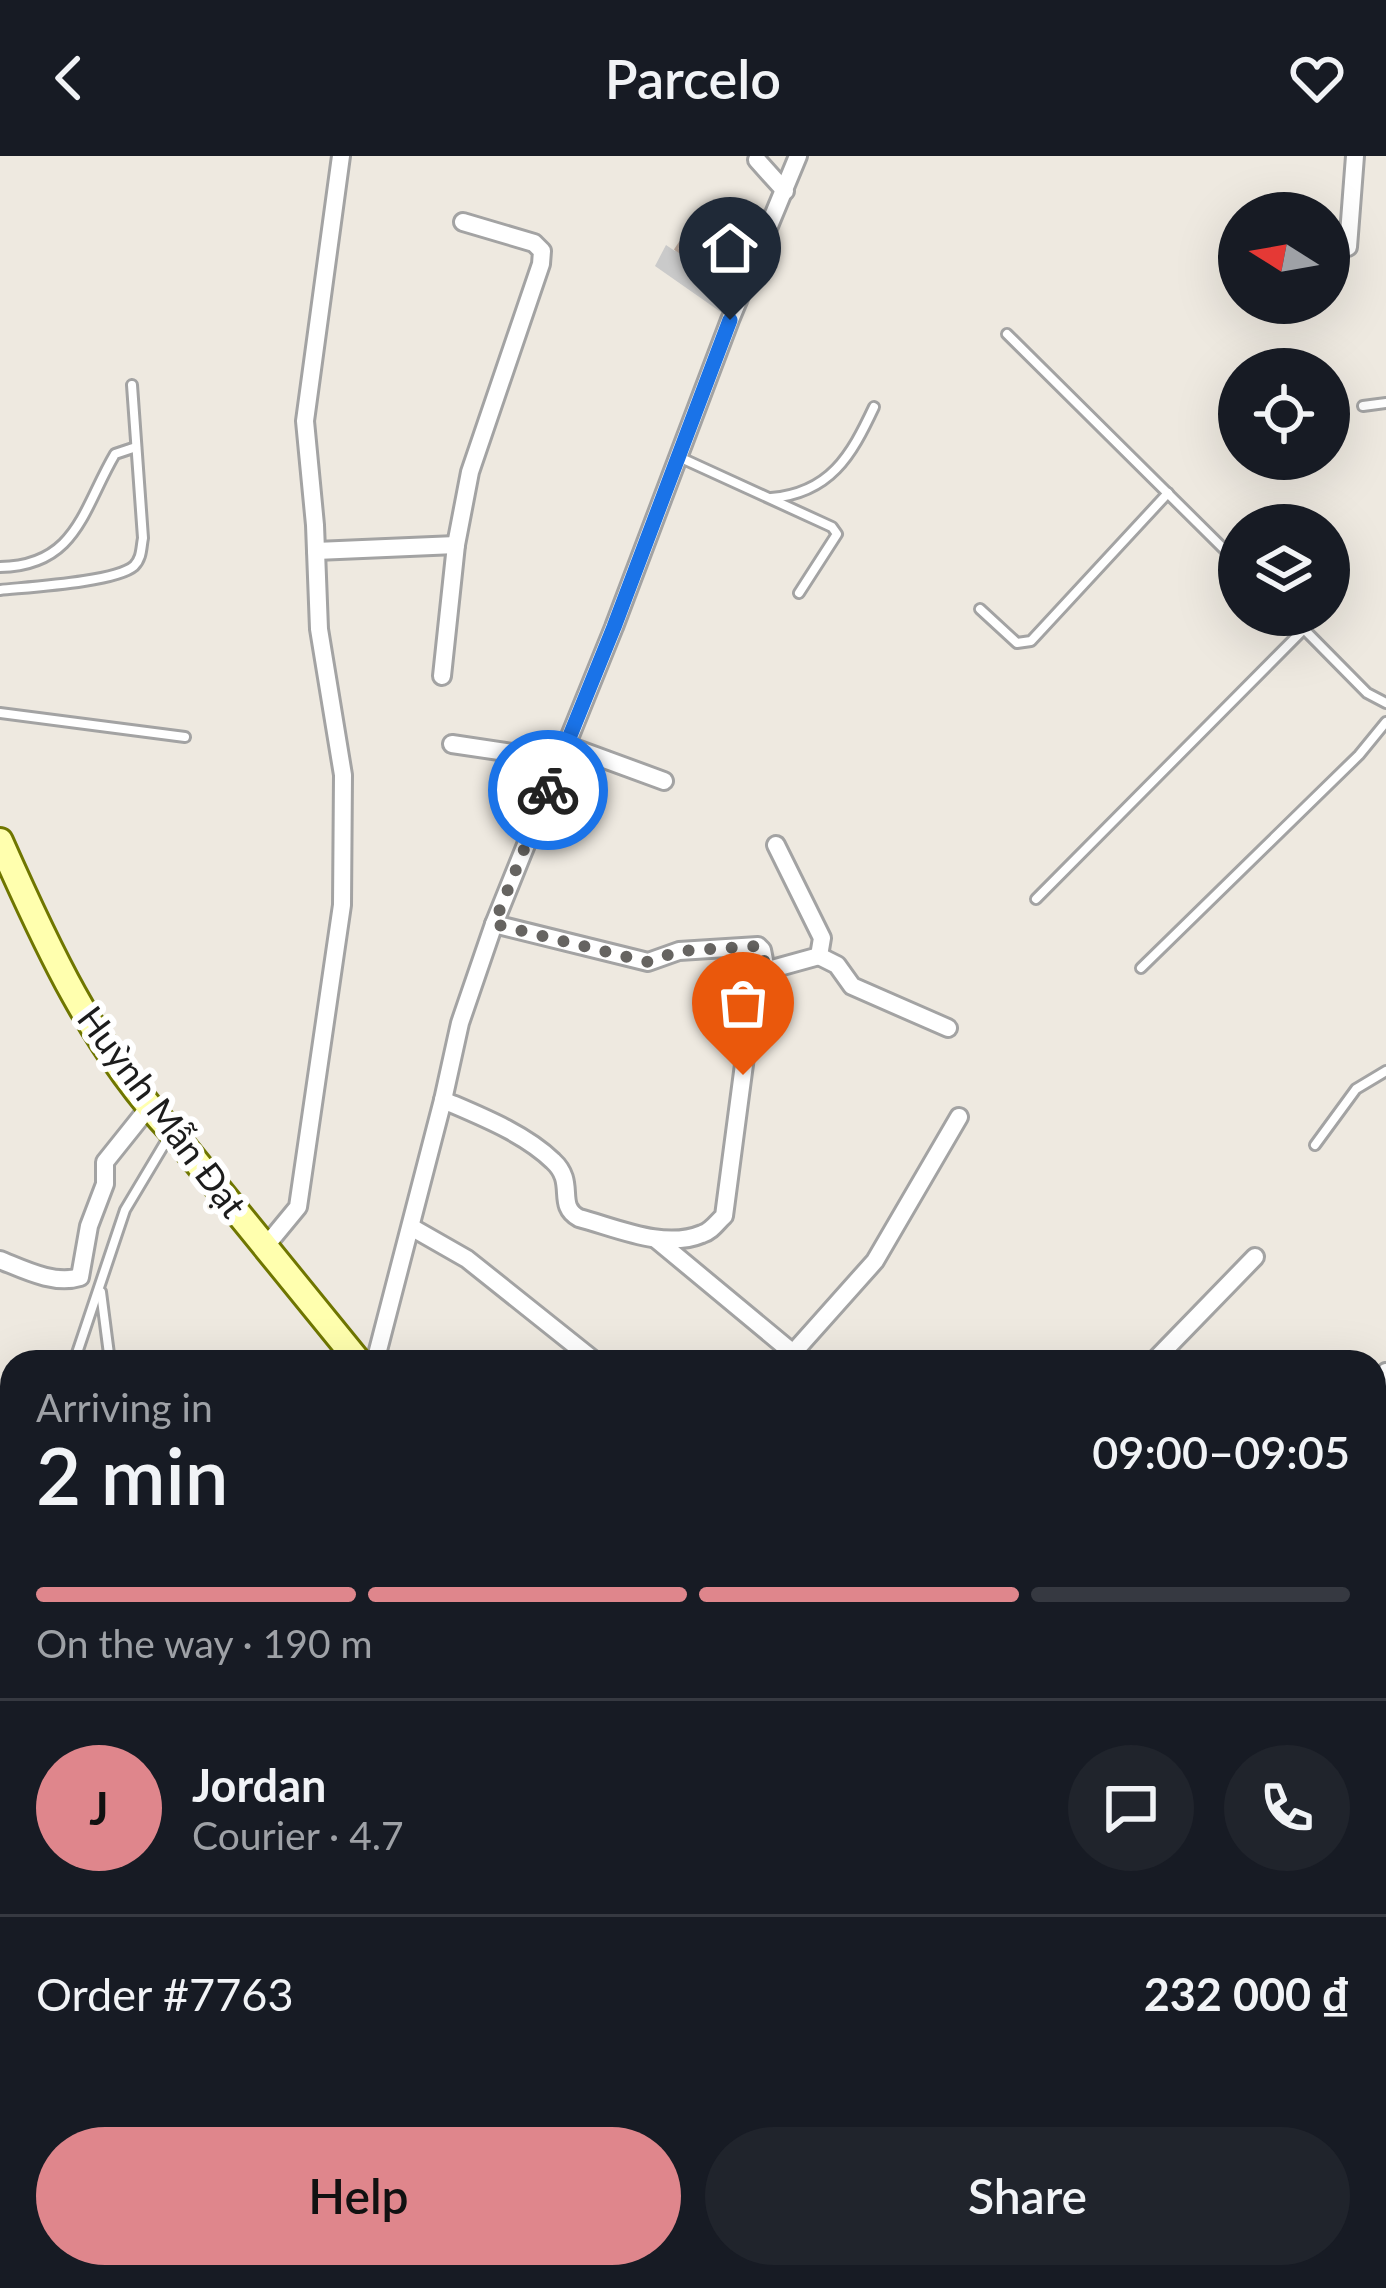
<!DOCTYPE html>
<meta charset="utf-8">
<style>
:root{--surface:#171b24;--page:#20242c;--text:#f1f3f6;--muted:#9ea1a6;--line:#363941;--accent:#df868c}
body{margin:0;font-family:Lato,sans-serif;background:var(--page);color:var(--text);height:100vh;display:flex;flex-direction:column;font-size:45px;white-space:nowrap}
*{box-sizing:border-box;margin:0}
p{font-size:39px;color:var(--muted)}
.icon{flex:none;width:66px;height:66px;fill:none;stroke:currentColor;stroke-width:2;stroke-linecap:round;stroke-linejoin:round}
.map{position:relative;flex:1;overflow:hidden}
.sheet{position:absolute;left:0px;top:1194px;width:1386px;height:939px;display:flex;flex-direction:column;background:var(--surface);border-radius:36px 36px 0 0;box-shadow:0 12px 48px #0002}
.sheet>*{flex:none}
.needle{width:78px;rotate:281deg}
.fabs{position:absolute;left:1218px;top:36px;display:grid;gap:24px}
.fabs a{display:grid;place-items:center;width:132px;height:132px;border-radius:50%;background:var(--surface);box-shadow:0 12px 48px #0002;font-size:60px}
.pin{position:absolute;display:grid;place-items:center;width:102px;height:102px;color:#fff;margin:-123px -51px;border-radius:50% 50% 50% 0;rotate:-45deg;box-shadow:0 0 12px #0007}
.pin .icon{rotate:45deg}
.courier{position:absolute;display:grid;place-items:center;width:120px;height:120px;margin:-60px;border:9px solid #1a73e8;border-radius:50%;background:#fff;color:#222;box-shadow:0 3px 15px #0007}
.overview em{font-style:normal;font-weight:600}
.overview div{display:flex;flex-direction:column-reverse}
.overview{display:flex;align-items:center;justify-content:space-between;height:204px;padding:0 36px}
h1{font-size:78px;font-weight:600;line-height:90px}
.bar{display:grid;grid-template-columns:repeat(4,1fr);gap:18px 12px;align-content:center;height:144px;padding:0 36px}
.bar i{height:15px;border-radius:9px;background:var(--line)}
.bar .current{background:var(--accent)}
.bar p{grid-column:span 4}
.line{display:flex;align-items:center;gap:30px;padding:0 36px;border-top:3px solid var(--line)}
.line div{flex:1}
.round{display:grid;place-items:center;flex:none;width:126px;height:126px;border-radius:63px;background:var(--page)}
.primary-button{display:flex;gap:24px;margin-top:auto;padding:24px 36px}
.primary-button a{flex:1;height:138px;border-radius:72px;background:var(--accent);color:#111;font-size:48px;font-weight:600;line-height:138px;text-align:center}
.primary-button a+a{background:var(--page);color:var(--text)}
header{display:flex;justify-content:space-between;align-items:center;height:156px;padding:0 36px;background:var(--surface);font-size:54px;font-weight:600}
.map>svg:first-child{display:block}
.religious{fill:#cacaca}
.cemetery{fill:#9fc9a3}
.building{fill:#cabeb6;stroke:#c1aea1;stroke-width:3;filter:url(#shadow)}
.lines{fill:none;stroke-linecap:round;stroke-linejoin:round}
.lane-casing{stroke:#a3a3a3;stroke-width:14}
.street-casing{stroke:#a3a3a3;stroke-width:22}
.secondary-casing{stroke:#6f7600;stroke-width:30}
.lane{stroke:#fff;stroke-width:8}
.street{stroke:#fff;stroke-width:16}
.secondary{stroke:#ffffae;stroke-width:24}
.done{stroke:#666461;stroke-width:12;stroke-dasharray:0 21.6}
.route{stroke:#1a73e8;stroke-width:15}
.labels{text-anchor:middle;stroke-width:12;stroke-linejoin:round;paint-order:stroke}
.street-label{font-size:36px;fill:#1c1c1c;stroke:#fff}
</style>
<header><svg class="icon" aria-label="back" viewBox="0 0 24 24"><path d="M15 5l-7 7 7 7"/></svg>Parcelo<svg class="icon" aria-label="heart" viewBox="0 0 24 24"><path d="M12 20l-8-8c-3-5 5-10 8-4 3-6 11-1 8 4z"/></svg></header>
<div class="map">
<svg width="1386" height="2132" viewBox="0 0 1386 2132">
<defs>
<filter id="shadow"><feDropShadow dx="7" dy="4.5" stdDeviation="0" flood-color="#0004"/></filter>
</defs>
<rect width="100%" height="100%" fill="#eee9e0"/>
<polygon class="religious" points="695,66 744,114 725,159 655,110 666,89 675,95"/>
<polygon class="cemetery" points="1386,1226 1386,2132 860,2132 863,2121 1374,2121 1374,1241"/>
<polygon class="building" points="690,72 704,82 698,90 722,108 726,103 743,117 733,140 712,124 714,120 676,93"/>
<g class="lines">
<g class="lane-casing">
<g id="lane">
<polyline points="1007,178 1239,408"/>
<polyline points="1363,250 1386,247"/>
<polyline points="679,301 832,371 837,378 799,437"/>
<path d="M771,342C830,337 851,300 874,251"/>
<path d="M0,411C77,410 83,352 115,298L136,291"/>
<path d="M0,434C28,431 116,426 134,410C142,402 141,392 143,382L132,229"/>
<polyline points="980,453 1017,487 1031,485 1168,337"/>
<polyline points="1290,459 1367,537 1386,547"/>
<polyline points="0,557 185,581"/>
<polyline points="1036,743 1304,473"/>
<polyline points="1141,812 1359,599 1386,566"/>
<polyline points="1315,989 1356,933 1386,915"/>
<polyline points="101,1136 110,1206"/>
<polyline points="74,1206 125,1054 168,982"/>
<polyline points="0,1255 12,1254"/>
<polyline points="0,1274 12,1262"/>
<polyline points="0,1351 12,1366"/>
<polyline points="1374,1929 1386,1935"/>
<polyline points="857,2132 859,2121"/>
</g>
</g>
<g class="street-casing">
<g id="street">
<polyline points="757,4 785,35"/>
<polyline points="1348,91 1355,0"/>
<polyline points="316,395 456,389"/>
<polyline points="442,520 456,389 470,316 541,108 542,95 534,87 463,66"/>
<polyline points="452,588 560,604"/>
<polyline points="566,589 664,625"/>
<polyline points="494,768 648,806 679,795 758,790 762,794 766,814"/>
<polyline points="819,800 837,809 852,830 948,872"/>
<path d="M443,944C480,960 524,977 553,1005C577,1027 555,1049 579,1062C617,1072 664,1094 702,1078C712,1075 717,1066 724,1060L755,825L761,816L819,800L822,782L776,689"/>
<polyline points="411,1071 467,1103 596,1206"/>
<polyline points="657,1084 793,1197"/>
<polyline points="265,1091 298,1051 342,749 343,619 319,473 315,369 305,265 341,0"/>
<path d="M0,1104C25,1114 54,1129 80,1121L89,1070L105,1028V1006L149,951"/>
<polyline points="375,1206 443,944 460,867 494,768 614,471 730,164 798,0"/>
<polyline points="785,1206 875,1105 959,961"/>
<polyline points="1153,1206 1255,1101"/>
<polyline points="1374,1232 1386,1216"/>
</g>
</g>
<g class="secondary-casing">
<g id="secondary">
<path d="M0,685C46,789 93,892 172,976L359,1206"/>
<polyline points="141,2132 144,2121"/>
</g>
</g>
<use href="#lane" class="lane"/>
<use href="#street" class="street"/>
<use href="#secondary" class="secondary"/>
</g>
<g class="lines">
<polyline class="done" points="548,634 494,768 648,806 679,795 758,790 762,794 766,814 761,816 755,825 743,919"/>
<polyline class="route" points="548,634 614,471 730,164"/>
</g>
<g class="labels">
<g class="street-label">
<text transform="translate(162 956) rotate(53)" y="13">Huỳnh Mẫn Đạt</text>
</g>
</g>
</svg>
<div class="fabs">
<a><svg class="needle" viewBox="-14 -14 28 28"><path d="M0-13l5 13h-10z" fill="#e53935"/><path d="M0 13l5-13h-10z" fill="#9ea1a6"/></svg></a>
<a><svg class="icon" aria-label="locate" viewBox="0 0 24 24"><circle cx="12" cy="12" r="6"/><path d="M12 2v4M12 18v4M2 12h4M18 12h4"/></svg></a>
<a><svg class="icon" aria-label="layers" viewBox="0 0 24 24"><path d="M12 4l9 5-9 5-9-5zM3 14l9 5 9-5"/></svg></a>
</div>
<div class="pin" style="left:743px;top:919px;background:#ea580c"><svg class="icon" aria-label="bag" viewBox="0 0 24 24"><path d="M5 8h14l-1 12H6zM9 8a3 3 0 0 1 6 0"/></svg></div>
<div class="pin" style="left:730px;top:164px;background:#1f2937"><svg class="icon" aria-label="home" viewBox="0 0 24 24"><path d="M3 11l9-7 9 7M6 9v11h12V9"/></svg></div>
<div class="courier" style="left:548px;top:634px"><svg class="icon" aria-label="bike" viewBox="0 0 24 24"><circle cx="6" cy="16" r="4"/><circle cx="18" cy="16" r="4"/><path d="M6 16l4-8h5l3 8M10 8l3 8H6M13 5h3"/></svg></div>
<section class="sheet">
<div class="overview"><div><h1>2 min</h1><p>Arriving in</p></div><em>09:00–09:05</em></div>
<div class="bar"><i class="current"></i><i class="current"></i><i class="current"></i><i></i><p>On the way · 190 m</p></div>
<div class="line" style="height:216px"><b class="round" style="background:var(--accent);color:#111">J</b><div><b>Jordan</b><p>Courier · 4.7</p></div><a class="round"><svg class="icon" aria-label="chat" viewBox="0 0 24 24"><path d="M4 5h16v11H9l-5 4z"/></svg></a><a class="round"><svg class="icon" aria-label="phone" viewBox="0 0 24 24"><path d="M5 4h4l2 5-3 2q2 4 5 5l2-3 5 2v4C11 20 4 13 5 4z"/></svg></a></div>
<div class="line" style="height:156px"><div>Order #7763</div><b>232 000 ₫</b></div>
<div class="primary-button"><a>Help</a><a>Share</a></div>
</section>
</div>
